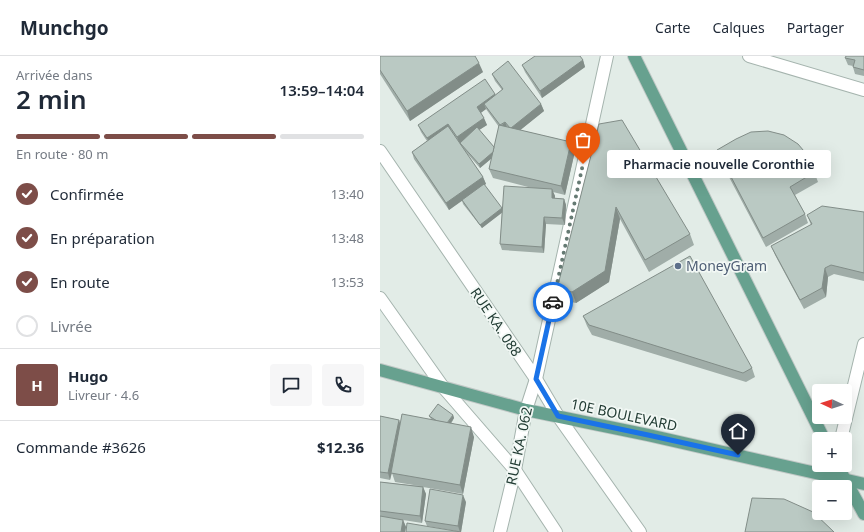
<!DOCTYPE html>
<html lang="fr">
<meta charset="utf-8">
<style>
:root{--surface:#fff;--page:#f6f6f7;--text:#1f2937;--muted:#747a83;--line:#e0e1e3;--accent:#7d4d48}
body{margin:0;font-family:"Noto Sans",sans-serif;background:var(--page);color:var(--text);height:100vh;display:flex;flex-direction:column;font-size:15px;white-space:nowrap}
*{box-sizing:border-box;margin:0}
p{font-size:13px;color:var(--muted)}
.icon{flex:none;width:22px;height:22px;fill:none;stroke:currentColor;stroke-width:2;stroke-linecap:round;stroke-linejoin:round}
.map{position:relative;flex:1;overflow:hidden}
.side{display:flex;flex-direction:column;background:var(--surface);width:380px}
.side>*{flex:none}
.needle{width:26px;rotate:273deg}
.buttons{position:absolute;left:432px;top:328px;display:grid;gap:8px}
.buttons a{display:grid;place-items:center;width:40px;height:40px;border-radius:4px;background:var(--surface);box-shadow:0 4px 16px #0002;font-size:20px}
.pin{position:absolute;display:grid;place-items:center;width:34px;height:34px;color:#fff;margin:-41px -17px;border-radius:50% 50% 50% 0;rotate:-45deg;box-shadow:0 0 4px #0007}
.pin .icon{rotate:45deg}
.courier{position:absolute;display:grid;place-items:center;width:40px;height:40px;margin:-20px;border:3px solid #1a73e8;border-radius:50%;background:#fff;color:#222;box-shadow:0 1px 5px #0007}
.bubble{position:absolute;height:28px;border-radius:4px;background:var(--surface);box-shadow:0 4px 16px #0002;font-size:13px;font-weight:600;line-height:28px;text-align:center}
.head em{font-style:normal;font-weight:600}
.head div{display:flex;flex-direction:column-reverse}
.head{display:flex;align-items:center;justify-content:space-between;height:68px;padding:0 16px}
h1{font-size:26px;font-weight:600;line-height:30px}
.bar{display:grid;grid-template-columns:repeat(4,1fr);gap:6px 4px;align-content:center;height:48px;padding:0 16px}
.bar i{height:5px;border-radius:3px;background:var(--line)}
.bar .current{background:var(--accent)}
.bar p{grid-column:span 4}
.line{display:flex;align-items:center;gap:10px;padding:0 16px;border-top:1px solid var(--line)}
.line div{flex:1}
.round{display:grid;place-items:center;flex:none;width:42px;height:42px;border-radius:4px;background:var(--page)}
ol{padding:0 16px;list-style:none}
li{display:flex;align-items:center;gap:12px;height:44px}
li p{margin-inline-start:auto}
li .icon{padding:4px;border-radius:50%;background:var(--accent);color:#fff;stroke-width:4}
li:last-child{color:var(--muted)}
li i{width:22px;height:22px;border:2px solid var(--line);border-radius:50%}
header{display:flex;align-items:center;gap:24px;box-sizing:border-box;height:56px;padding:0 20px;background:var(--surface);border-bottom:1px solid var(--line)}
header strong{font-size:19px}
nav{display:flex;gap:22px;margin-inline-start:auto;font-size:14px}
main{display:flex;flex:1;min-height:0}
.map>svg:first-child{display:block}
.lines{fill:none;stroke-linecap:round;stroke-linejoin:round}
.minor-casing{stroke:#a5b4ae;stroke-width:14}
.major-casing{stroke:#c1c8c6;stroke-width:14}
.minor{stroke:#fff;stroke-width:12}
.major{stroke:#67a18f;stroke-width:12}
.wall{fill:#a0ada8;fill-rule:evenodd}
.shaded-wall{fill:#828d88}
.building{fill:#bac9c3;stroke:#828d88}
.done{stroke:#657a73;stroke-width:4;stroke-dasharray:0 7.2}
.route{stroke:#1a73e8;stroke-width:5}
.service-dot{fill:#5c6f8a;stroke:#f2f8f5;stroke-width:1.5}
.labels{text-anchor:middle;stroke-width:3.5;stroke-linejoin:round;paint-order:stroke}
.service-label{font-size:14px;fill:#4e5e75;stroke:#f2f8f5;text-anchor:start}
.street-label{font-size:14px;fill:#223c34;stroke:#f2f8f5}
</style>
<header>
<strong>Munchgo</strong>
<nav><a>Carte</a><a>Calques</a><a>Partager</a></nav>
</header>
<main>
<section class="side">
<div class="head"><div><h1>2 min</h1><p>Arrivée dans</p></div><em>13:59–14:04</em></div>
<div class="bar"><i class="current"></i><i class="current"></i><i class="current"></i><i></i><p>En route · 80 m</p></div>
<ol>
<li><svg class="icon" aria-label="check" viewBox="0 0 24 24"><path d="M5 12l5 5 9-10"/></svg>Confirmée<p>13:40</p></li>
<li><svg class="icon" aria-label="check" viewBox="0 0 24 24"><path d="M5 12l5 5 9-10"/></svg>En préparation<p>13:48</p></li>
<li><svg class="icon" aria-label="check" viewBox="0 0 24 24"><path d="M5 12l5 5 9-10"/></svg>En route<p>13:53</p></li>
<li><i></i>Livrée</li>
</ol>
<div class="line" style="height:72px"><b class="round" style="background:var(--accent);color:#fff">H</b><div><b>Hugo</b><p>Livreur · 4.6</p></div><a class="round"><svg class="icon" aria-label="chat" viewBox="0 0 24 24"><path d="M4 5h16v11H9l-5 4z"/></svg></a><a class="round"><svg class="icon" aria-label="phone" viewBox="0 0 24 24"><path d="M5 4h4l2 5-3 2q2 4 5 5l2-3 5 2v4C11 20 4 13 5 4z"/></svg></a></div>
<div class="line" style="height:52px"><div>Commande #3626</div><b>$12.36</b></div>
</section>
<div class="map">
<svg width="484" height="476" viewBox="0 0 484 476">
<rect width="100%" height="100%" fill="#e2ece7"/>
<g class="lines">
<g class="minor-casing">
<g id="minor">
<polyline points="369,0 484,34"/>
<polyline points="0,95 156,323 178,360 260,476"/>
<polyline points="0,242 63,331 135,414 176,476"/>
<polyline points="461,383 484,288"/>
<polyline points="120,476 135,414 146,354 156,323 227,0"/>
</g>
</g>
<g class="major-casing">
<g id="major">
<polyline points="254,0 444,383"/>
<polyline points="0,314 146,354 268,379 484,428"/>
<polyline points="457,409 484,458"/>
</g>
</g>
<use href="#minor" class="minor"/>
<use href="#major" class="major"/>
</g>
<g class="wall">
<polygon points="0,0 103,16 30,65 0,18"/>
<polygon points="484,0 484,20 475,18 473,11 473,10 468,9 465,2"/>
<polygon points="203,4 205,11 162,42 145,16 142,9"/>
<path d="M112,18L161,48L164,55L140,74L191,86L195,95L185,139L173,136L175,140V142L184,143L186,149L185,169L166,168L164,197L122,194L120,188L122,156L102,172L83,148L82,144L69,154L34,103L32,96L47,85L41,76L38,69L115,38V39L122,34L115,25ZM106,53L119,71L114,91L99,74L107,69L101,57ZM85,95L100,112L112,102L109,113L113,122L152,132L122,154L104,129L106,128L103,121Z"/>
<polygon points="219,68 310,178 314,189 269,216 240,163 229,226 196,247 181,244 177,233"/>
<polygon points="337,94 429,101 438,126 415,139 425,158 428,167 386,191 340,104"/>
<polygon points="484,156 484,225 454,218 448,221 446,241 424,253 395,199 391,190 431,169 427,159"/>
<polygon points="203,260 372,312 375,321 366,326 212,279 207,270"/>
<polygon points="73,359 74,362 71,368 94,381 83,438 43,431 46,438 42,467 23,464 26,471 25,476 0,476 0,426 40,430 15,426 12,417 10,424 0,422 0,360 19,364 20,368 52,364 51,363 49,360"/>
<polygon points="86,446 81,476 47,470 45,465"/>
</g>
<g class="shaded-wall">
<polygon points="203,4 205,11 162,42 160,35"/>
<polygon points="99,7 103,16 30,65 27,55"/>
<polygon points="115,38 118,45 104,48 106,53 99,58 97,51"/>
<polygon points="161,48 164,55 133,80 130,73"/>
<polygon points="104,62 107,69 79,87 77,81"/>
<polygon points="125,66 128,73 121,70"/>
<polygon points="68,68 71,74 50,89 47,82"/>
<polygon points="191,86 195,95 185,139 181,130"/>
<polygon points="116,93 118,97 100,112 99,108"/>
<polygon points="103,121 106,128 69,154 66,147"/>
<polygon points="172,133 175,140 174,149 172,142"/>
<polygon points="184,143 186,149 185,169 182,162"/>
<polygon points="236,151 240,163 229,226 196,247 192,236"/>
<polygon points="122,152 123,156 102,172 100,169"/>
<polygon points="164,161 166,168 164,197 162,191"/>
<polygon points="445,212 448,221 446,241 442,232"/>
<polygon points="73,359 74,362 66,374 65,371"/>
<polygon points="19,364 21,371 10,424 8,417"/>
<polygon points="91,371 94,381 83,438 80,429"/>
<polygon points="43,431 46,438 42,467 40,460"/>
<polygon points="83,439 86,446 81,476 80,476 78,470"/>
<polygon points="23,464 26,471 25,476 21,476"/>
</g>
<g class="building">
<polygon points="0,0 95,0 99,7 27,55 0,14"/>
<polygon points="155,0 200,0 203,4 160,35 142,9"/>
<polygon points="466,0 484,0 484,14 473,11 475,4 465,2"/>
<polygon points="128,5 161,48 131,72 130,72 125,66 120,69 104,48 123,33 112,18"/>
<polygon points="105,23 115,38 97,51 104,62 77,81 68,68 47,82 38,69"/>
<polygon points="242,64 310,178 265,204 236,151 225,215 192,236 177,233 219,68"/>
<polygon points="119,69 191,86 181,130 109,113"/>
<polygon points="68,70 103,121 66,147 32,96"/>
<polygon points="97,71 114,91 113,96 99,108 80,87"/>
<polygon points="388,75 404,79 418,88 429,101 435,116 410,131 425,158 383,182 337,94 356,83 371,76"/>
<polygon points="104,128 122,152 100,169 82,144"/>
<polygon points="124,130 172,133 172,142 184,143 182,162 164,161 162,191 120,188"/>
<polygon points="442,150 484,156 484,217 451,209 445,212 442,232 420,244 391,190 432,168 427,159"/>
<polygon points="310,200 372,312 363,317 209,269 203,260"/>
<polygon points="58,348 73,359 67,367 57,365 49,360"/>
<polygon points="22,358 91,371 80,429 11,417"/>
<polygon points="0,360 19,364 8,417 0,416"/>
<polygon points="0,426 43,431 40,460 0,455"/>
<polygon points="50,433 83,439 78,470 45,465"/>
<polygon points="372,442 404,443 433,456 454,476 365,476"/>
<polygon points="0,460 23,464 21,476 0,476"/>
<polygon points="27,467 81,476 26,476"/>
</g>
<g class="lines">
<polyline class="done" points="173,246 203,108"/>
<polyline class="route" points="173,246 156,323 178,360 268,379 358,399"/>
</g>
<circle class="service-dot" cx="298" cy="210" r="4"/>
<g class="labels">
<g class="service-label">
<text x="306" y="215">MoneyGram</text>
</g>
<g class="street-label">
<text transform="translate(116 266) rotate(56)" y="5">RUE KA. 088</text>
<text transform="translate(244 359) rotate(12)" y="5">10E BOULEVARD</text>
<text transform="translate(139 390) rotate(-78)" y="5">RUE KA. 062</text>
</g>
</g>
</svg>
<div class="buttons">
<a><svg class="needle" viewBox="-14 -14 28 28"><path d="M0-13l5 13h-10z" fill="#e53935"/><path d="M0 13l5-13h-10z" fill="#747a83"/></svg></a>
<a>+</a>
<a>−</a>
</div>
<div class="pin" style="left:203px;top:108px;background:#ea580c"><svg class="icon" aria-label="bag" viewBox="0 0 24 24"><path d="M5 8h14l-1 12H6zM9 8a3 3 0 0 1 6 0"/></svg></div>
<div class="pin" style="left:358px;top:399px;background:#1f2937"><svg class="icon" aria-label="home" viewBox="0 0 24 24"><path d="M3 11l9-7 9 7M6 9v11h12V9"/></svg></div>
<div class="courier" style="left:173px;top:246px"><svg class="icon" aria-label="car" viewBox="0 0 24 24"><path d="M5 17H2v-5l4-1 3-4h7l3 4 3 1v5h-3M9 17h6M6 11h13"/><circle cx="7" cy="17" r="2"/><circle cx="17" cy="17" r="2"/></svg></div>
<div class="bubble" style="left:227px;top:94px;width:224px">Pharmacie nouvelle Coronthie</div>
</div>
</main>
